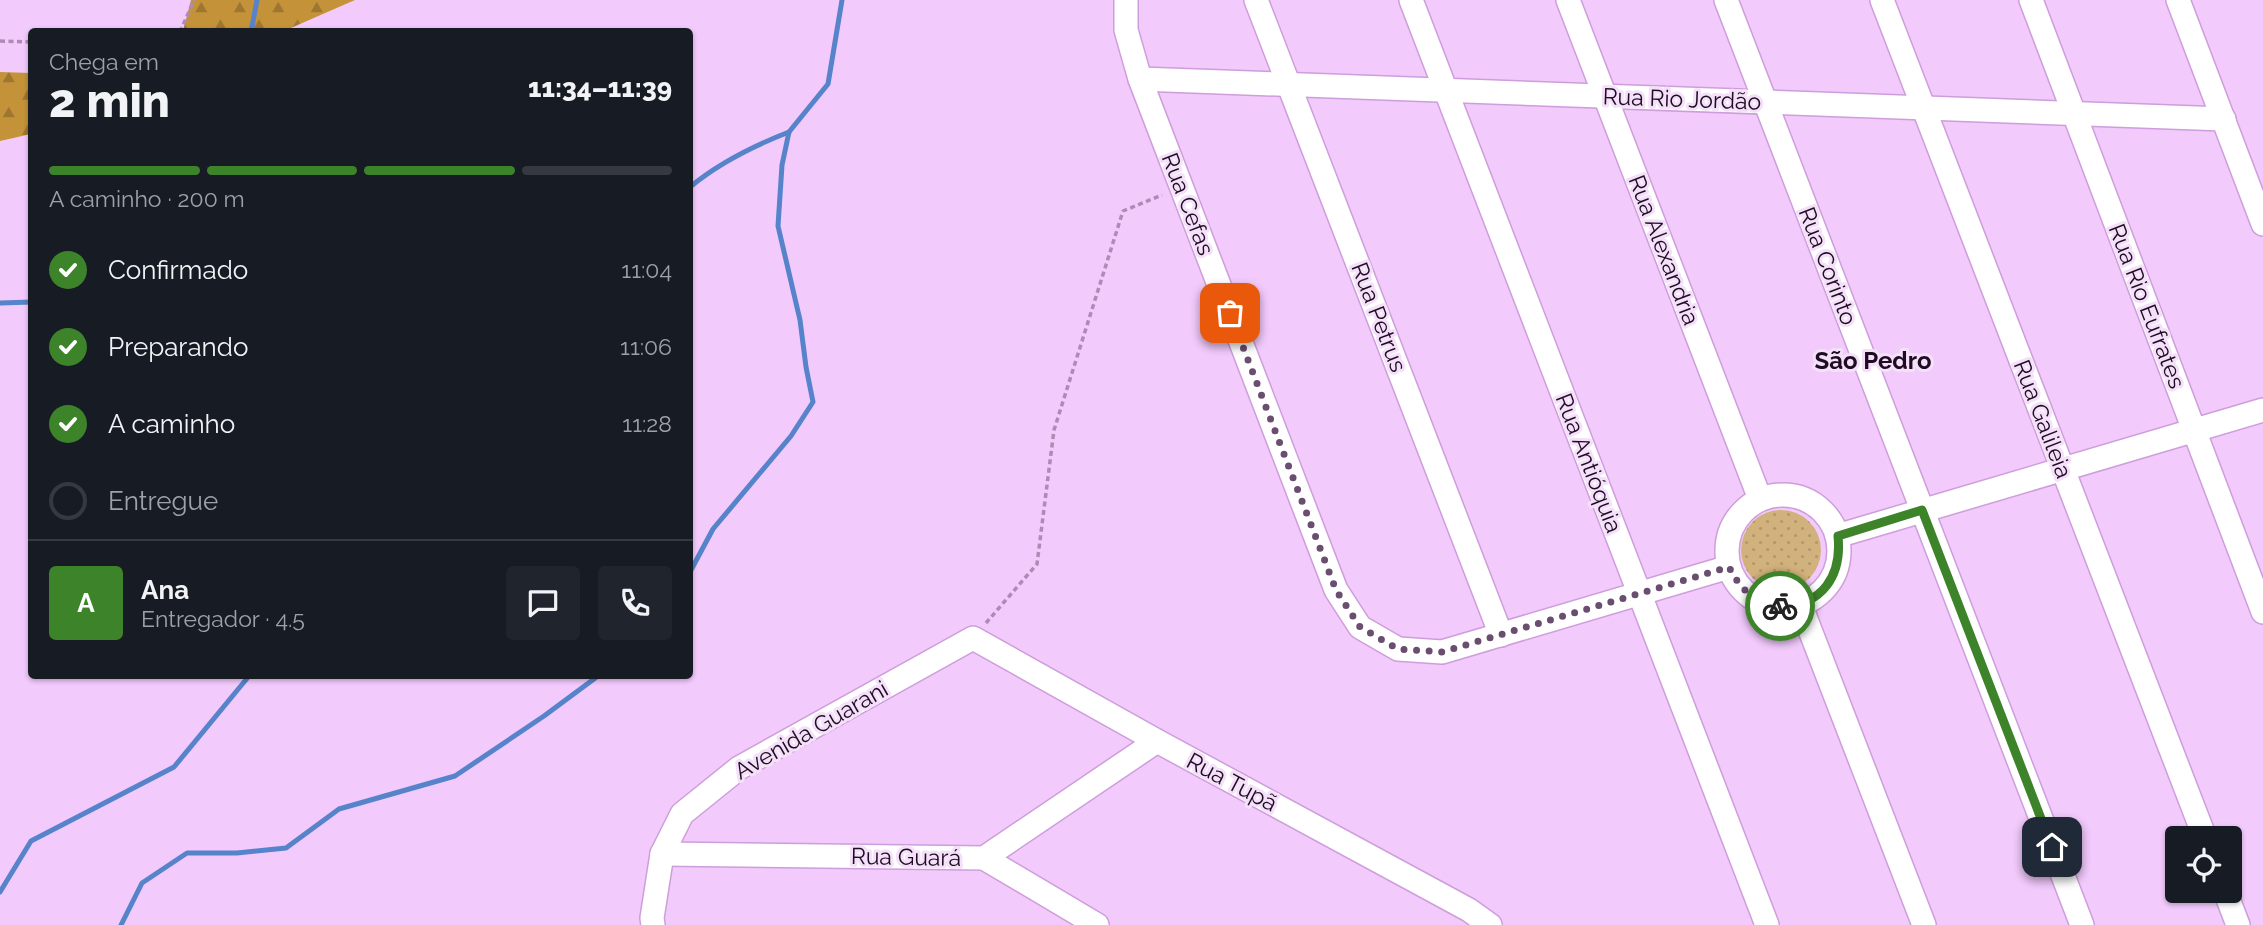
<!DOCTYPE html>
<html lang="pt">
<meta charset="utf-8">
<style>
:root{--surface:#171b24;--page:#20242c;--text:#f1f3f6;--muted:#9ea1a6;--line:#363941;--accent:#3d8329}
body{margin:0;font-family:Raleway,sans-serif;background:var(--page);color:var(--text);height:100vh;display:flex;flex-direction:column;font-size:26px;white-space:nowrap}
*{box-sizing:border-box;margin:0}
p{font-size:23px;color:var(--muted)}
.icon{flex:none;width:38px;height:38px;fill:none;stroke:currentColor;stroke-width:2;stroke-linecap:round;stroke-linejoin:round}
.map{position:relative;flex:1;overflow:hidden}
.details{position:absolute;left:28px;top:28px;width:665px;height:651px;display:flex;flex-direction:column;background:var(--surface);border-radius:7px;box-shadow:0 2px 5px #0004}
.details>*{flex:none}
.controls{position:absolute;left:2165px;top:826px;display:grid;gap:14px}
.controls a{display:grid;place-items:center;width:77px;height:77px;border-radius:7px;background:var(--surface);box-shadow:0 2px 5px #0004;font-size:35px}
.pin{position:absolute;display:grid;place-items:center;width:60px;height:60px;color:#fff;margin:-30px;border-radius:14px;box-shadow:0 4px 10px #0006}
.courier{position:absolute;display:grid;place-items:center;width:70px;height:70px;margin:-35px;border:5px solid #3d8329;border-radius:50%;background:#fff;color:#222;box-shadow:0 2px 9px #0007}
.head em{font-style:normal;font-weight:800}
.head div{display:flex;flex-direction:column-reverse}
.head{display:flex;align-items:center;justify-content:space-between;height:119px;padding:0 21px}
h1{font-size:46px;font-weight:800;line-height:52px}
.bar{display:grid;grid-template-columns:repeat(4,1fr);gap:10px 7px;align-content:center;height:84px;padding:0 21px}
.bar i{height:9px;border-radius:5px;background:var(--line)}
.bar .current{background:var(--accent)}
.bar p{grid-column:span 4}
.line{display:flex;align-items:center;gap:18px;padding:0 21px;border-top:2px solid var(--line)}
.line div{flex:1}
.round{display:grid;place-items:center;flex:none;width:74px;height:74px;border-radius:7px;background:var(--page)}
ol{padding:0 21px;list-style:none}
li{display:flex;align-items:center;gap:21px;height:77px}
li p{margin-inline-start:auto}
li .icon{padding:7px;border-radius:50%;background:var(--accent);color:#fff;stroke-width:4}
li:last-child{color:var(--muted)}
li i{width:38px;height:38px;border:4px solid var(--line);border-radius:50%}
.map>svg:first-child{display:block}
.forest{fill:url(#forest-firs)}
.park{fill:url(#park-dots)}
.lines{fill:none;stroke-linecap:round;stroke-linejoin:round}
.stream{stroke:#5783cb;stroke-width:5}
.street-casing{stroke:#ce9edb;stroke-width:26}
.path{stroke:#ad8bb5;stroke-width:3.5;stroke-dasharray:5 3.5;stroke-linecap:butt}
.street{stroke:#fff;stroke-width:23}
.done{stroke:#694e6f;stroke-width:7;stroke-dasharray:0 12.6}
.route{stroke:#3d8329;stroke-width:9}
.labels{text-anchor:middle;stroke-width:6;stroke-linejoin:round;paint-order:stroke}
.street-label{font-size:23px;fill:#1f0c23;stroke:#f4e0f9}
.neighbourhood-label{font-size:24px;font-weight:bold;fill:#1f0c23;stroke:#f4e0f9}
</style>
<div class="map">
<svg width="2263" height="925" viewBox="0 0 2263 925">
<defs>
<pattern id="forest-firs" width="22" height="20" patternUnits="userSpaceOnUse" patternTransform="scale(1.75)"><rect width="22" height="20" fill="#c49339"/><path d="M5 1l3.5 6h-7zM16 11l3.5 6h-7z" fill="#9f7630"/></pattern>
<pattern id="park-dots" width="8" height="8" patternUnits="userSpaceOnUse" patternTransform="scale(1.75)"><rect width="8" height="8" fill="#d2b27c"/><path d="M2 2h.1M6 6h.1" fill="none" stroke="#b4986b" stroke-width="1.8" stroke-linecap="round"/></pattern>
</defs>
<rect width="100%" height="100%" fill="#f2cafc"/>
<g class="forest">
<polygon points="191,0 355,0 284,31 183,31"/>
<polygon points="0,72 31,73 31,134 0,141"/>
</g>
<circle class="park" cx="1781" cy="550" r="40"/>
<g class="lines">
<g class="stream">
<polyline points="251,32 257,0"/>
<path d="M690,187C719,163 753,146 789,132"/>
<polyline points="0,303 32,302"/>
<polyline points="690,572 713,529 791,436 813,402 806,367 800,320 778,226 782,165 789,132 828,84 842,0"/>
<polyline points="0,892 31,841 174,767 249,676"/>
<polyline points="121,925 142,883 187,853 237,853 286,848 339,809 455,776 544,716 598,676"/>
</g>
<g class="street-casing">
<g id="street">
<polyline points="1126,0 1126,30 1140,79 1336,590 1360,627 1398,649 1442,652 1729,567"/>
<polyline points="1256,0 1501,635"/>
<polyline points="1411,0 1767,925"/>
<polyline points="1568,0 1760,499"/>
<polyline points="1726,0 2082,925"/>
<polyline points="1882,0 2205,838"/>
<polyline points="2031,0 2263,612"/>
<polyline points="2178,0 2263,224"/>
<polyline points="1140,79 2224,119"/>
<circle cx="1783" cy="551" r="56"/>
<polyline points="1837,536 2263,410"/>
<polyline points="1800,604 1924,925"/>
<polyline points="662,854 984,858 1157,741"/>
<polyline points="984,858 1097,925"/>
<polyline points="2225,891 2238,925"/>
<polyline points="653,925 652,918 662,854 682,814 739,768 973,638 1157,741 1469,910 1490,925"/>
</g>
</g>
<g class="path">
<polyline points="180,32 194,0"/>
<polyline points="0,41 32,42"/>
<polyline points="986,623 1037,564 1054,430 1123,211 1162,195"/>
</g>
<use href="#street" class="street"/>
</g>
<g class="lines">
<path class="done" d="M1230,313L1336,590L1360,627L1398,649L1442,652L1729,567C1741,591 1755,602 1780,606"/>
<path class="route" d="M1780,606C1823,606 1842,575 1838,536L1922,510L2052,847"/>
</g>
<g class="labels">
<g class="street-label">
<text transform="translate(1682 99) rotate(2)" y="8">Rua Rio Jordão</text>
<text transform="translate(1188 204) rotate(69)" y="8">Rua Cefas</text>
<text transform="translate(1664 250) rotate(69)" y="8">Rua Alexandria</text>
<text transform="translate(1828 266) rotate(69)" y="8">Rua Corinto</text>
<text transform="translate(2147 306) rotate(69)" y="8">Rua Rio Eufrates</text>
<text transform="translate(1379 317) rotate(69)" y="8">Rua Petrus</text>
<text transform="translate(2043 419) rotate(69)" y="8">Rua Galileia</text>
<text transform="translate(1589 463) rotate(69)" y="8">Rua Antióquia</text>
<text transform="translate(811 730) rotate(-30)" y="8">Avenida Guarani</text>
<text transform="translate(1232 782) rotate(28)" y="8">Rua Tupã</text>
<text transform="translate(906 857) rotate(1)" y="8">Rua Guará</text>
</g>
<g class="neighbourhood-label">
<text x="1873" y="369">São Pedro</text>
</g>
</g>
</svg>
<div class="controls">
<a><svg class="icon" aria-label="locate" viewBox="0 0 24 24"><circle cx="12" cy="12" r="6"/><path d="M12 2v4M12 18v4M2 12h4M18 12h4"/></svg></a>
</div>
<div class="pin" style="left:1230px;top:313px;background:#ea580c"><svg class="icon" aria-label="bag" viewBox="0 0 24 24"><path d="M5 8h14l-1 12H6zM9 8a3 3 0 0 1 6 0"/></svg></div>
<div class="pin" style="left:2052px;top:847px;background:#1f2937"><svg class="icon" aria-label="home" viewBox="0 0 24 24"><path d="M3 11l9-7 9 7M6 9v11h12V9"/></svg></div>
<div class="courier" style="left:1780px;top:606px"><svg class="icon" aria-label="bike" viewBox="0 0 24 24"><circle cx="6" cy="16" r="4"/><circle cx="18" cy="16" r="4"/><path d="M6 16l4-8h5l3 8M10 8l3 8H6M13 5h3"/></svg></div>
<section class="details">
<div class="head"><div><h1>2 min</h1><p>Chega em</p></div><em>11:34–11:39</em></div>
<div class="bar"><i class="current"></i><i class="current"></i><i class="current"></i><i></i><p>A caminho · 200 m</p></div>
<ol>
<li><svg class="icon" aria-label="check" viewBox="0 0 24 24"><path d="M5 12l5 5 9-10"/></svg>Confirmado<p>11:04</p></li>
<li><svg class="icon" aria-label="check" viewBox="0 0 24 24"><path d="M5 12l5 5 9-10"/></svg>Preparando<p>11:06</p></li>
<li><svg class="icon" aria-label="check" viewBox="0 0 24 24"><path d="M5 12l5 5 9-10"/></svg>A caminho<p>11:28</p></li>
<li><i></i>Entregue</li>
</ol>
<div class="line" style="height:126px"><b class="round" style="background:var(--accent);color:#fff">A</b><div><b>Ana</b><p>Entregador · 4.5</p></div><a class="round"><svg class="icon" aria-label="chat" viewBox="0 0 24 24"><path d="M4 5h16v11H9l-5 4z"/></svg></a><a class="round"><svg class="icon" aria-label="phone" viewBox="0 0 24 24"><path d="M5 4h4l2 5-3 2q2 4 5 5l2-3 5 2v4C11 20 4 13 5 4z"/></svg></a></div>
</section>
</div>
